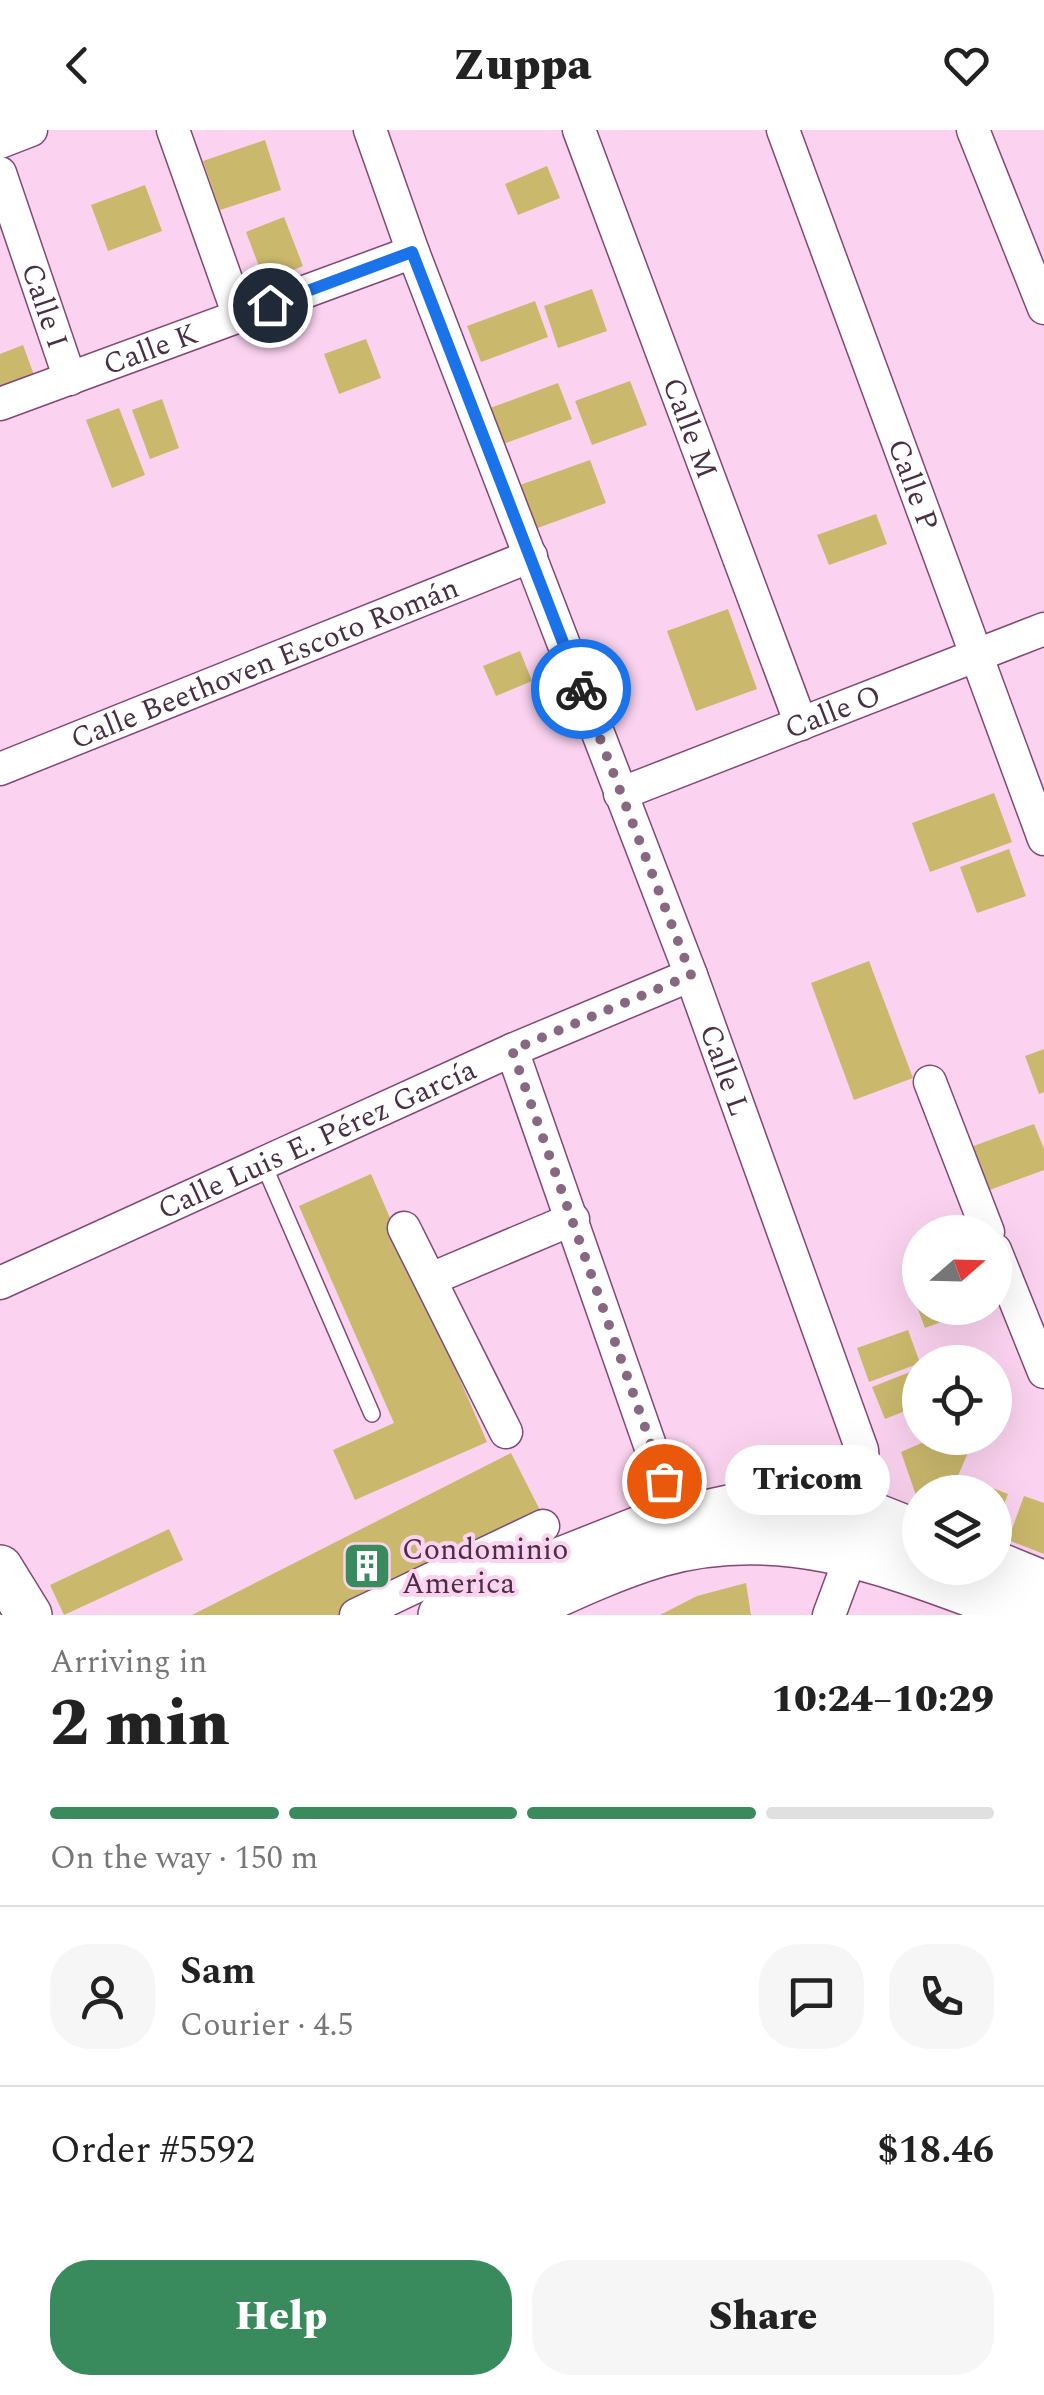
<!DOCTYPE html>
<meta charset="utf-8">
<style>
:root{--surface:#fff;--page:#f6f6f6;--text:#222;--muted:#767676;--line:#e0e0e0;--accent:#398b5d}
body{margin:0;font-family:Spectral,serif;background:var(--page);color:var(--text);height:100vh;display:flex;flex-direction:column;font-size:38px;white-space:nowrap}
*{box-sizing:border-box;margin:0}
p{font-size:32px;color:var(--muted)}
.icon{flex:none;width:55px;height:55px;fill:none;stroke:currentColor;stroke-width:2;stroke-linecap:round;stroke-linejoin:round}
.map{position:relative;height:1485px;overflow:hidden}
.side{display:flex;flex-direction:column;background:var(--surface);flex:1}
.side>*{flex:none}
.needle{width:65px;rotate:70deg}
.buttons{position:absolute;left:902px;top:1085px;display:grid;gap:20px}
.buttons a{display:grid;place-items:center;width:110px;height:110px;border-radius:50%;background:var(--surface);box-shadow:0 10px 40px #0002;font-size:50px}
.pin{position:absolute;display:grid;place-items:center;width:85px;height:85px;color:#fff;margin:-42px;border:5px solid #fff;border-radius:50%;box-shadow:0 2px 10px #0007}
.courier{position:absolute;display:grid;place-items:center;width:100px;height:100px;margin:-50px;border:8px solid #1a73e8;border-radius:50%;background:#fff;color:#222;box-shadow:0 2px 12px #0007}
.bubble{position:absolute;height:70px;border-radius:35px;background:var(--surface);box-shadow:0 10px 40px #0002;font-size:32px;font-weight:800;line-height:70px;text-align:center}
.overview em{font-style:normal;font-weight:800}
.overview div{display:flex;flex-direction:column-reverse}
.overview{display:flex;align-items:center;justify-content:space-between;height:170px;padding:0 50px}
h1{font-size:65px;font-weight:800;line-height:75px}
.bar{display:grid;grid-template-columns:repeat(4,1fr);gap:15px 10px;align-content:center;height:120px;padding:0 50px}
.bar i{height:12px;border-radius:8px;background:var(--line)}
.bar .current{background:var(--accent)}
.bar p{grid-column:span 4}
.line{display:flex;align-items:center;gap:25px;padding:0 50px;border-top:2px solid var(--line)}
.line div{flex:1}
.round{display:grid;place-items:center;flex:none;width:105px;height:105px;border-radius:40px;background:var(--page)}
.action{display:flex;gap:20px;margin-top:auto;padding:20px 50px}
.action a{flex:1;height:115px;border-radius:40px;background:var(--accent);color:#fff;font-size:40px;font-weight:800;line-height:115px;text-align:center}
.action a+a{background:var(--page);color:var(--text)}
header{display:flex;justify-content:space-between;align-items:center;height:130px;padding:0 50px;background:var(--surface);font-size:45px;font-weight:800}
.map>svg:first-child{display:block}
.building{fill:#cab86c}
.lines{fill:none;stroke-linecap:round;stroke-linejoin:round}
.lane-casing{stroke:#814874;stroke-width:18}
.street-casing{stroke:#814874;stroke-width:35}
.secondary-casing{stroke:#814874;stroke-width:48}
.lane{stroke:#fff;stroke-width:15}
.street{stroke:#fff;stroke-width:32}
.secondary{stroke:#fff;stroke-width:45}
.done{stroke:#876880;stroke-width:10;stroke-dasharray:0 18}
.route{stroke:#1a73e8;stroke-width:12}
.labels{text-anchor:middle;stroke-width:8;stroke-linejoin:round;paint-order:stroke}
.street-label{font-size:30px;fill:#492f43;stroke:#fbd3f0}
.poi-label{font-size:30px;fill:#492f43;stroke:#fbd3f0;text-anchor:start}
</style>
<header><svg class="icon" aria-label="back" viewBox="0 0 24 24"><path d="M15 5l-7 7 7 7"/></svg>Zuppa<svg class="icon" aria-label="heart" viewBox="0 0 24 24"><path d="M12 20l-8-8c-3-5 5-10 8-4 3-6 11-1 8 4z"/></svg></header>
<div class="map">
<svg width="1044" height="1485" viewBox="0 0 1044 1485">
<rect width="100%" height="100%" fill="#fbd3f0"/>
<g class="building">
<polygon points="265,10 281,60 220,80 203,31"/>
<polygon points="547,36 560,68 518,85 505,54"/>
<polygon points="145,55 162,101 108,121 91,75"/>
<polygon points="284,87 303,136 265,152 246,102"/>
<polygon points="592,159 607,201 558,218 544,176"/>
<polygon points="535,171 548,207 481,232 467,196"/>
<polygon points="366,209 381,248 339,264 324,224"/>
<polygon points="23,215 34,245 0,257 0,224"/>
<polygon points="630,251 647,295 592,315 575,271"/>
<polygon points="558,253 572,289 503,314 490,278"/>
<polygon points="162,269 179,318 150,329 132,280"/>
<polygon points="119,278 145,345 112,358 86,290"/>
<polygon points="590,330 606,373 535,399 520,355"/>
<polygon points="876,384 887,414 829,435 817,405"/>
<polygon points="728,479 757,559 696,581 667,501"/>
<polygon points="520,521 532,551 496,566 483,536"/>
<polygon points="994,663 1012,712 930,742 912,693"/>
<polygon points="1009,719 1026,766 977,783 960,737"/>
<polygon points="869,831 913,948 854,970 811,853"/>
<polygon points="1044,919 1044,962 1039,964 1025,926"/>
<polygon points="1034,994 1044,1019 1044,1040 984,1062 968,1018"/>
<polygon points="371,1044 487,1312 355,1370 333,1320 394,1293 299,1076"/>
<polygon points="920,1143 920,1178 978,1178 925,1198 906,1148"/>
<polygon points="908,1200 920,1233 869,1252 857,1218"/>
<polygon points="920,1238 920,1275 885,1289 872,1257"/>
<polygon points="933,1308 971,1308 973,1311 951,1362 920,1362 919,1374 901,1322"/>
<polygon points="511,1323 543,1386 349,1485 192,1485"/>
<polygon points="697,1327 710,1369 691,1374 678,1334"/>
<polygon points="974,1351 1008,1364 995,1398 995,1362 969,1362"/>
<polygon points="1024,1366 1044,1373 1044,1424 1008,1410"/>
<polygon points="169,1399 183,1430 64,1485 50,1455"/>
<polygon points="746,1453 751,1485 660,1485 697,1466"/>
</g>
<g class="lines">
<g class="lane-casing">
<polyline id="lane" points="263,1033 372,1284"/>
</g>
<g class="street-casing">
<g id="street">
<polyline points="173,0 239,186"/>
<path id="s1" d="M370,0L413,122L691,845L862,1320L867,1383L829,1485"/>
<path id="s2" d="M579,0L801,594"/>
<path id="s3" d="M783,0L1044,709"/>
<polyline points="973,0 1044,178"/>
<polyline points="0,12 31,0"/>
<path id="s4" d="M0,43L70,249"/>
<path id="s5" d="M0,274L413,122"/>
<path id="s6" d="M0,639L531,426"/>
<path id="s7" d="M620,664L1044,499"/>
<polyline points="512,920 682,1407"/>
<polyline points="930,952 988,1102"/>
<polyline points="404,1098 506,1302"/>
<polyline points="995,1120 1044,1242"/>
<polyline points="431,1149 573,1089"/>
<path id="s8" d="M0,1153L512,920L691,845"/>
<polyline points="356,1485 543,1396"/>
</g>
</g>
<g class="secondary-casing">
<g id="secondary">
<polyline points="995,1434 1044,1454"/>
<polyline points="0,1438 29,1485"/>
<polyline points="441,1485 523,1445 647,1396 729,1378 867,1383 920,1404"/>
<path d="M512,1485C560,1463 609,1439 660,1424C792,1387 906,1441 1028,1485"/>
</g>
</g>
<use href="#lane" class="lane"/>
<use href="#street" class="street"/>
<use href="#secondary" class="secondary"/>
</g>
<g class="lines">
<polyline class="done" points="581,559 691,845 512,920 664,1351"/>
<polyline class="route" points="270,175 412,122 581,559"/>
</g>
<defs>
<g id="building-square" transform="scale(2.5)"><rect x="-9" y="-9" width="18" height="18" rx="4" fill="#398b5d" stroke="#fbd3f0"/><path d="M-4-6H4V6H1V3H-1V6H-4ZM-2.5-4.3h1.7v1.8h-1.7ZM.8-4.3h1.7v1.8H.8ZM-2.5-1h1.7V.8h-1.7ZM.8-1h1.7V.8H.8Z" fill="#fff"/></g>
</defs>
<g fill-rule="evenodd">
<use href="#building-square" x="367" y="1436"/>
</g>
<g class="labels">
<g class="street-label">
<text dy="10" stroke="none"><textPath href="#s4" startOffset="140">Calle I</textPath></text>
<text dy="10" stroke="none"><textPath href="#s5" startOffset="160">Calle K</textPath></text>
<text dy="10" stroke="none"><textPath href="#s2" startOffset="318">Calle M</textPath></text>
<text dy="10" stroke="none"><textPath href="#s3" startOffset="378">Calle P</textPath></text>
<text dy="10" stroke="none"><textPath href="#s6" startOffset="285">Calle Beethoven Escoto Román</textPath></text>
<text dy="10" stroke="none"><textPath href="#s7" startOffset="228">Calle O</textPath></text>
<text dy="10" stroke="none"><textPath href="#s1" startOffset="1005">Calle L</textPath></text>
<text dy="10" stroke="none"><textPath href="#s8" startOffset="348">Calle Luis E. Pérez García</textPath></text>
</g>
<g class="poi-label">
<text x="402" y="1429">Condominio<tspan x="402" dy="34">America</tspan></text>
</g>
</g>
</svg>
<div class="buttons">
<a><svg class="needle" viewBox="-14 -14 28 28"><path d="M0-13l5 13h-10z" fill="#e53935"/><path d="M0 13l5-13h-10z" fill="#767676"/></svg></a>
<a><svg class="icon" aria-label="locate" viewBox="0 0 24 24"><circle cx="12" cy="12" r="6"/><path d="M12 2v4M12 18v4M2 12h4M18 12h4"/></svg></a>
<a><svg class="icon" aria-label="layers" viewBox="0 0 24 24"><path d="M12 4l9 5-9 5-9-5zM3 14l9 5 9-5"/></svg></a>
</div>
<div class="pin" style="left:664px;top:1351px;background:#ea580c"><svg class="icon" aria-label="bag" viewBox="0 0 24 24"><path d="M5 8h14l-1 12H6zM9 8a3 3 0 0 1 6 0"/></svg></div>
<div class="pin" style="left:270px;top:175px;background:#1f2937"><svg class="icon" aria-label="home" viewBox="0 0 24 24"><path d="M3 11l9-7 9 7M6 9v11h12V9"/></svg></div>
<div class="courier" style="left:581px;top:559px"><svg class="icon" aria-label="bike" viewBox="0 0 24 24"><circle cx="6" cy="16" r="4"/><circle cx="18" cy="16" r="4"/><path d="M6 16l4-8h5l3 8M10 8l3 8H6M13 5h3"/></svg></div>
<div class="bubble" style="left:725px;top:1315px;width:165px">Tricom</div>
</div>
<section class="side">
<div class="overview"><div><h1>2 min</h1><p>Arriving in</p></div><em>10:24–10:29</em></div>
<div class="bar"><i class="current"></i><i class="current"></i><i class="current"></i><i></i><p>On the way · 150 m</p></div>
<div class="line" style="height:180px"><a class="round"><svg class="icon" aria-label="person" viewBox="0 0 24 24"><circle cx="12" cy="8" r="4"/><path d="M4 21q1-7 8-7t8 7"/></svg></a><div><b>Sam</b><p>Courier · 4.5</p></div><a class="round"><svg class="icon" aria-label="chat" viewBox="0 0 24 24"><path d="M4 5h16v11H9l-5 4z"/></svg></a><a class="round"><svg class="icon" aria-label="phone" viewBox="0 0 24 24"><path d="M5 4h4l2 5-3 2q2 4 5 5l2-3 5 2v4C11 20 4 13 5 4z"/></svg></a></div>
<div class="line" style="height:130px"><div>Order #5592</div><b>$18.46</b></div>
<div class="action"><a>Help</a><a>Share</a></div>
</section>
